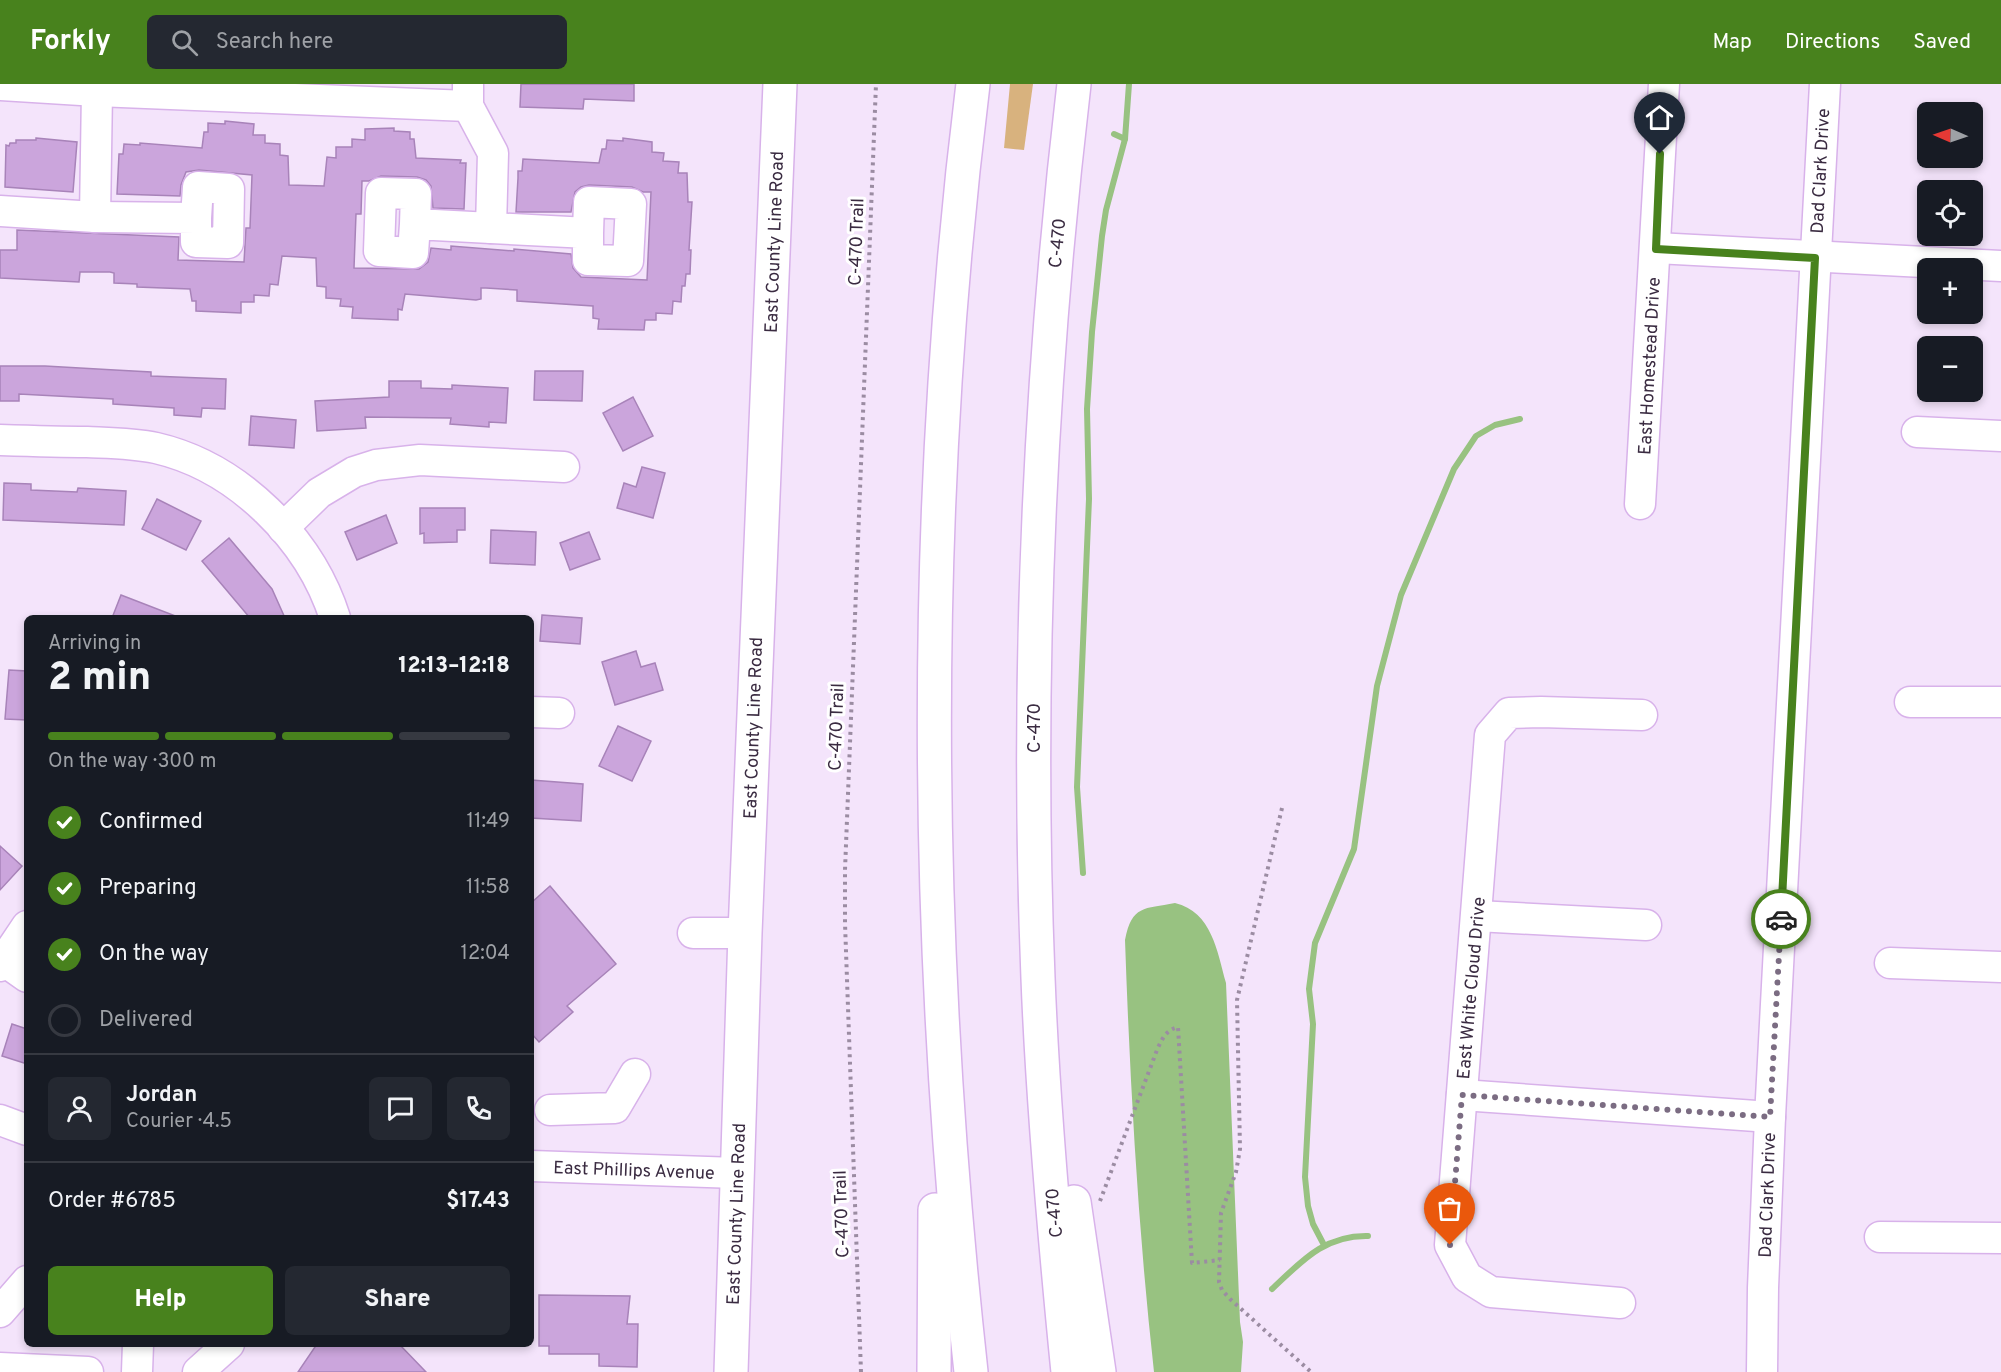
<!DOCTYPE html>
<meta charset="utf-8">
<style>
:root{--surface:#171b24;--page:#242831;--text:#f1f3f6;--muted:#9ea1a6;--line:#363941;--accent:#48821d}
body{margin:0;font-family:Overpass,sans-serif;background:var(--page);color:var(--text);height:100vh;display:flex;flex-direction:column;font-size:22px;white-space:nowrap}
*{box-sizing:border-box;margin:0}
p{font-size:20px;color:var(--muted)}
.icon{flex:none;width:33px;height:33px;fill:none;stroke:currentColor;stroke-width:2;stroke-linecap:round;stroke-linejoin:round}
.map{position:relative;flex:1;overflow:hidden}
.panel{position:absolute;left:24px;top:531px;width:510px;height:732px;display:flex;flex-direction:column;background:var(--surface);border-radius:9px;box-shadow:0 3px 9px #0003}
.panel>*{flex:none}
.needle{width:39px;rotate:272deg}
.fabs{position:absolute;left:1917px;top:18px;display:grid;gap:12px}
.fabs a{display:grid;place-items:center;width:66px;height:66px;border-radius:9px;background:var(--surface);box-shadow:0 3px 9px #0003;font-size:30px}
.pin{position:absolute;display:grid;place-items:center;width:51px;height:51px;color:#fff;margin:-62px -26px;border-radius:50% 50% 50% 0;rotate:-45deg;box-shadow:0 0 6px #0007}
.pin .icon{rotate:45deg}
.courier{position:absolute;display:grid;place-items:center;width:60px;height:60px;margin:-30px;border:4px solid #48821d;border-radius:50%;background:#fff;color:#222;box-shadow:0 2px 8px #0007}
.head em{font-style:normal;font-weight:800}
.head div{display:flex;flex-direction:column-reverse}
.head{display:flex;align-items:center;justify-content:space-between;height:102px;padding:0 24px}
h1{font-size:39px;font-weight:800;line-height:45px}
.bar{display:grid;grid-template-columns:repeat(4,1fr);gap:9px 6px;align-content:center;height:72px;padding:0 24px}
.bar i{height:8px;border-radius:4px;background:var(--line)}
.bar .on{background:var(--accent)}
.bar p{grid-column:span 4}
.line{display:flex;align-items:center;gap:15px;padding:0 24px;border-top:2px solid var(--line)}
.line div{flex:1}
.round{display:grid;place-items:center;flex:none;width:63px;height:63px;border-radius:9px;background:var(--page)}
ol{padding:0 24px;list-style:none}
li{display:flex;align-items:center;gap:18px;height:66px}
li p{margin-inline-start:auto}
li .icon{padding:6px;border-radius:50%;background:var(--accent);color:#fff;stroke-width:4}
li:last-child{color:var(--muted)}
li i{width:33px;height:33px;border:3px solid var(--line);border-radius:50%}
.button{display:flex;gap:12px;margin-top:auto;padding:12px 24px}
.button a{flex:1;height:69px;border-radius:9px;background:var(--accent);color:#fff;font-size:24px;font-weight:800;line-height:69px;text-align:center}
.button a+a{background:var(--page);color:var(--text)}
header{display:flex;align-items:center;gap:36px;box-sizing:border-box;height:84px;padding:0 30px;background:var(--accent);color:#fff}
header strong{font-size:28px}
nav{display:flex;gap:33px;margin-inline-start:auto;font-size:21px}
.search{width:420px;height:54px;background:var(--page);display:flex;align-items:center;gap:15px;box-sizing:border-box;padding:0 21px;border-radius:9px;color:var(--muted);font-size:22px}
.map>svg:first-child{display:block}
.green{fill:#d8b27e}
.water{fill:#98c281}
.lines{fill:none;stroke-linecap:round;stroke-linejoin:round}
.stream{stroke:#98c281;stroke-width:6}
.building{fill:#cba5dc;stroke:#a883b9;stroke-width:1.5}
.minor-casing{stroke:#d8b2ea;stroke-width:33}
.major-casing{stroke:#d8b2ea;stroke-width:36}
.highway-casing{stroke:#d8b2ea;stroke-width:36}
.path{stroke:#9b8ca2;stroke-width:4;stroke-dasharray:3 4.5;stroke-linecap:butt}
.minor{stroke:#fff;stroke-width:30}
.major{stroke:#fff;stroke-width:33}
.highway{stroke:#fff;stroke-width:33}
.done{stroke:#7b6c82;stroke-width:6;stroke-dasharray:0 10.8}
.route{stroke:#48821d;stroke-width:8}
.labels{text-anchor:middle;stroke-width:6;stroke-linejoin:round;paint-order:stroke}
.street-label{font-size:18px;fill:#3a2b41;stroke:#fff}
</style>
<header>
<strong>Forkly</strong>
<div class="search"><svg class="icon" aria-label="search" viewBox="0 0 24 24"><circle cx="10" cy="10" r="6"/><path d="M15 15l6 6"/></svg>Search here</div>
<nav><a>Map</a><a>Directions</a><a>Saved</a></nav>
</header>
<div class="map">
<svg width="2001" height="1288" viewBox="0 0 2001 1288">
<rect width="100%" height="100%" fill="#f4e4fb"/>
<polygon class="green" points="1010,0 1033,0 1024,66 1004,64"/>
<path class="water" d="M1175,819C1212,828 1217,867 1226,899L1240,1238L1243,1258L1241,1288H1154C1138,1144 1130,1000 1125,856C1132,821 1144,825 1175,819Z"/>
<g class="lines">
<g class="stream">
<polyline points="1114,50 1125,55"/>
<polyline points="1083,789 1077,703 1089,415 1087,325 1092,248 1102,152 1106,126 1125,55 1129,0"/>
<polyline points="1324,1161 1313,1140 1308,1122 1305,1093 1313,940 1309,905 1315,859 1354,765 1377,602 1401,511 1454,385 1476,352 1495,341 1520,335"/>
<path d="M1272,1205C1301,1178 1324,1151 1368,1152"/>
</g>
</g>
<g class="building">
<polygon points="521,0 634,0 634,17 584,15 583,25 520,23"/>
<polygon points="225,37 254,40 253,51 265,51 265,59 280,60 280,71 288,72 289,101 324,102 327,73 336,74 336,63 352,63 352,55 365,56 365,45 394,44 394,47 410,48 410,55 414,55 416,74 461,76 460,79 466,79 464,125 433,124 431,102 426,96 417,93 381,92 369,97 362,97 361,130 356,130 354,184 419,185 428,178 431,164 451,166 451,162 514,167 514,165 571,170 573,184 581,193 647,196 651,108 643,108 632,103 589,101 581,103 575,108 571,128 516,128 518,94 518,87 522,87 523,75 599,79 602,65 606,65 607,56 623,57 623,54 652,58 652,68 664,69 663,77 679,78 678,89 687,89 688,118 692,118 689,166 691,166 690,190 686,190 685,202 682,202 681,218 673,217 672,230 656,229 656,236 645,236 644,246 598,245 599,235 593,234 593,222 517,217 517,206 486,204 481,204 481,215 476,216 405,210 402,226 398,225 398,236 352,234 353,223 340,222 341,215 326,214 326,203 317,202 316,174 282,172 278,201 270,200 269,212 254,211 254,218 241,218 241,229 196,227 196,217 192,217 190,205 137,203 137,200 114,199 114,189 110,188 80,188 79,198 0,194 0,166 17,166 17,146 179,153 178,176 244,178 246,144 250,144 252,91 199,86 186,88 181,101 180,112 117,110 119,70 123,70 124,60 140,61 140,59 202,64 204,48 208,48 208,39 225,40"/>
<polygon points="36,54 77,58 73,108 5,103 6,61 9,62 10,59 16,59 16,56 36,56"/>
<polygon points="0,282 45,282 115,286 151,288 151,292 226,295 225,325 202,324 201,333 174,331 174,324 113,320 113,315 19,310 19,317 0,317"/>
<polygon points="535,287 583,287 582,317 534,316"/>
<polygon points="389,297 421,297 421,304 452,305 452,301 508,304 506,339 489,338 489,343 450,340 451,334 365,333 366,344 317,347 315,317 389,313"/>
<polygon points="633,313 653,352 623,367 603,329"/>
<polygon points="251,332 296,336 294,364 249,361"/>
<polygon points="642,383 665,389 653,434 617,424 624,399 636,403"/>
<polygon points="4,399 31,400 31,406 77,408 78,404 126,407 124,441 3,436"/>
<polygon points="157,415 201,437 186,466 142,445"/>
<polygon points="420,424 465,424 465,446 457,446 457,458 424,459 424,449 420,450"/>
<polygon points="386,431 397,459 357,476 345,448"/>
<polygon points="491,446 536,448 535,481 490,479"/>
<polygon points="589,448 600,475 570,486 560,459"/>
<polygon points="229,454 272,505 285,534 250,534 202,477"/>
<polygon points="121,511 178,533 178,534 112,534"/>
<polygon points="542,531 582,534 580,560 540,557"/>
<polygon points="636,567 641,583 655,579 663,606 615,621 602,578"/>
<polygon points="9,586 27,587 27,636 5,635"/>
<polygon points="618,642 651,657 632,697 599,682"/>
<polygon points="531,696 583,700 581,737 531,734"/>
<polygon points="0,762 22,782 0,806"/>
<polygon points="550,802 616,880 567,922 573,928 539,958 531,949 531,819"/>
<polygon points="12,940 27,945 27,980 2,972"/>
<polygon points="539,1211 630,1212 627,1240 638,1240 637,1283 599,1282 599,1270 549,1270 549,1262 539,1262"/>
<polygon points="317,1260 399,1260 426,1288 298,1288"/>
</g>
<g class="lines">
<g class="minor-casing">
<g id="minor">
<polyline points="0,1 97,7 468,22"/>
<polyline points="0,127 95,133 97,7"/>
<polyline points="95,133 196,134 198,103 229,105 228,159 196,158 196,134"/>
<polyline points="415,140 413,169 379,167 381,109 416,110 415,140 491,144 493,69 468,22 468,0"/>
<polyline points="491,144 588,149 589,118 631,120 628,177 588,176 588,149"/>
<polyline points="1656,164 2001,182"/>
<polyline points="1917,348 2001,352"/>
<path d="M0,356C29,357 58,358 87,358C110,359 133,359 156,364C238,383 310,455 335,534"/>
<polyline points="1640,420 1664,0"/>
<polyline points="283,444 319,409 354,388 376,381 420,376 564,383"/>
<polyline points="1910,618 2001,618"/>
<polyline points="531,628 559,629"/>
<polyline points="1477,832 1646,841"/>
<polyline points="693,849 745,849"/>
<polyline points="0,874 27,893"/>
<polyline points="1890,879 2001,883"/>
<polyline points="0,882 27,842"/>
<polyline points="1462,1011 1770,1033"/>
<polyline points="550,1026 615,1024 635,990"/>
<polyline points="0,1036 27,1046"/>
<polyline points="531,1082 737,1089"/>
<polyline points="1880,1153 2001,1154"/>
<polyline points="1620,1219 1491,1208 1467,1193 1450,1161 1490,651 1509,629 1541,628 1642,631"/>
<polyline points="0,1228 27,1197"/>
<polyline points="0,1284 88,1288"/>
<polyline points="137,1288 138,1260"/>
<polyline points="198,1288 229,1260"/>
<polyline points="1762,1288 1763,1204 1770,1033 1825,0"/>
</g>
</g>
<g class="major-casing">
<polyline id="major" points="731,1288 745,849 780,0"/>
</g>
<g class="highway-casing">
<g id="highway">
<polyline points="1074,1118 1099,1288"/>
<polyline points="934,1288 935,1126"/>
<path d="M971,1288C924,861 920,426 973,0"/>
<path d="M1068,1288C1055,1157 1043,1025 1038,894C1026,595 1039,297 1074,0"/>
</g>
</g>
<g class="path">
<polyline points="1282,724 1237,916 1240,1065 1236,1088 1221,1129 1219,1198 1222,1206 1230,1215 1311,1288"/>
<path d="M1100,1117L1157,966C1162,955 1166,946 1178,943L1192,1179L1220,1176"/>
<polyline points="861,1288 845,839 845,786 876,0"/>
</g>
<use href="#minor" class="minor"/>
<use href="#major" class="major"/>
<use href="#highway" class="highway"/>
</g>
<g class="lines">
<polyline class="done" points="1450,1161 1462,1011 1770,1033 1781,835"/>
<polyline class="route" points="1660,70 1656,165 1815,174 1781,835"/>
</g>
<g class="labels">
<g class="street-label">
<text transform="translate(1820 87) rotate(-87)" y="6">Dad Clark Drive</text>
<text transform="translate(774 158) rotate(-88)" y="6">East County Line Road</text>
<text transform="translate(856 158) rotate(-88)" y="6">C-470 Trail</text>
<text transform="translate(1057 159) rotate(-85)" y="6">C-470</text>
<text transform="translate(1649 282) rotate(-87)" y="6">East Homestead Drive</text>
<text transform="translate(836 643) rotate(-88)" y="6">C-470 Trail</text>
<text transform="translate(753 644) rotate(-88)" y="6">East County Line Road</text>
<text transform="translate(1034 644) rotate(-90)" y="6">C-470</text>
<text transform="translate(1471 904) rotate(-85)" y="6">East White Cloud Drive</text>
<text transform="translate(634 1086) rotate(2)" y="6">East Phillips Avenue</text>
<text transform="translate(1767 1111) rotate(-88)" y="6">Dad Clark Drive</text>
<text transform="translate(1054 1129) rotate(-95)" y="6">C-470</text>
<text transform="translate(736 1130) rotate(-88)" y="6">East County Line Road</text>
<text transform="translate(841 1130) rotate(-92)" y="6">C-470 Trail</text>
</g>
</g>
</svg>
<div class="fabs">
<a><svg class="needle" viewBox="-14 -14 28 28"><path d="M0-13l5 13h-10z" fill="#e53935"/><path d="M0 13l5-13h-10z" fill="#9ea1a6"/></svg></a>
<a><svg class="icon" aria-label="locate" viewBox="0 0 24 24"><circle cx="12" cy="12" r="6"/><path d="M12 2v4M12 18v4M2 12h4M18 12h4"/></svg></a>
<a>+</a>
<a>−</a>
</div>
<div class="pin" style="left:1450px;top:1161px;background:#ea580c"><svg class="icon" aria-label="bag" viewBox="0 0 24 24"><path d="M5 8h14l-1 12H6zM9 8a3 3 0 0 1 6 0"/></svg></div>
<div class="pin" style="left:1660px;top:70px;background:#1f2937"><svg class="icon" aria-label="home" viewBox="0 0 24 24"><path d="M3 11l9-7 9 7M6 9v11h12V9"/></svg></div>
<div class="courier" style="left:1781px;top:835px"><svg class="icon" aria-label="car" viewBox="0 0 24 24"><path d="M5 17H2v-5l4-1 3-4h7l3 4 3 1v5h-3M9 17h6M6 11h13"/><circle cx="7" cy="17" r="2"/><circle cx="17" cy="17" r="2"/></svg></div>
<section class="panel">
<div class="head"><div><h1>2 min</h1><p>Arriving in</p></div><em>12:13–12:18</em></div>
<div class="bar"><i class="on"></i><i class="on"></i><i class="on"></i><i></i><p>On the way · 300 m</p></div>
<ol>
<li><svg class="icon" aria-label="check" viewBox="0 0 24 24"><path d="M5 12l5 5 9-10"/></svg>Confirmed<p>11:49</p></li>
<li><svg class="icon" aria-label="check" viewBox="0 0 24 24"><path d="M5 12l5 5 9-10"/></svg>Preparing<p>11:58</p></li>
<li><svg class="icon" aria-label="check" viewBox="0 0 24 24"><path d="M5 12l5 5 9-10"/></svg>On the way<p>12:04</p></li>
<li><i></i>Delivered</li>
</ol>
<div class="line" style="height:108px"><a class="round"><svg class="icon" aria-label="person" viewBox="0 0 24 24"><circle cx="12" cy="8" r="4"/><path d="M4 21q1-7 8-7t8 7"/></svg></a><div><b>Jordan</b><p>Courier · 4.5</p></div><a class="round"><svg class="icon" aria-label="chat" viewBox="0 0 24 24"><path d="M4 5h16v11H9l-5 4z"/></svg></a><a class="round"><svg class="icon" aria-label="phone" viewBox="0 0 24 24"><path d="M5 4h4l2 5-3 2q2 4 5 5l2-3 5 2v4C11 20 4 13 5 4z"/></svg></a></div>
<div class="line" style="height:78px"><div>Order #6785</div><b>$17.43</b></div>
<div class="button"><a>Help</a><a>Share</a></div>
</section>
</div>
